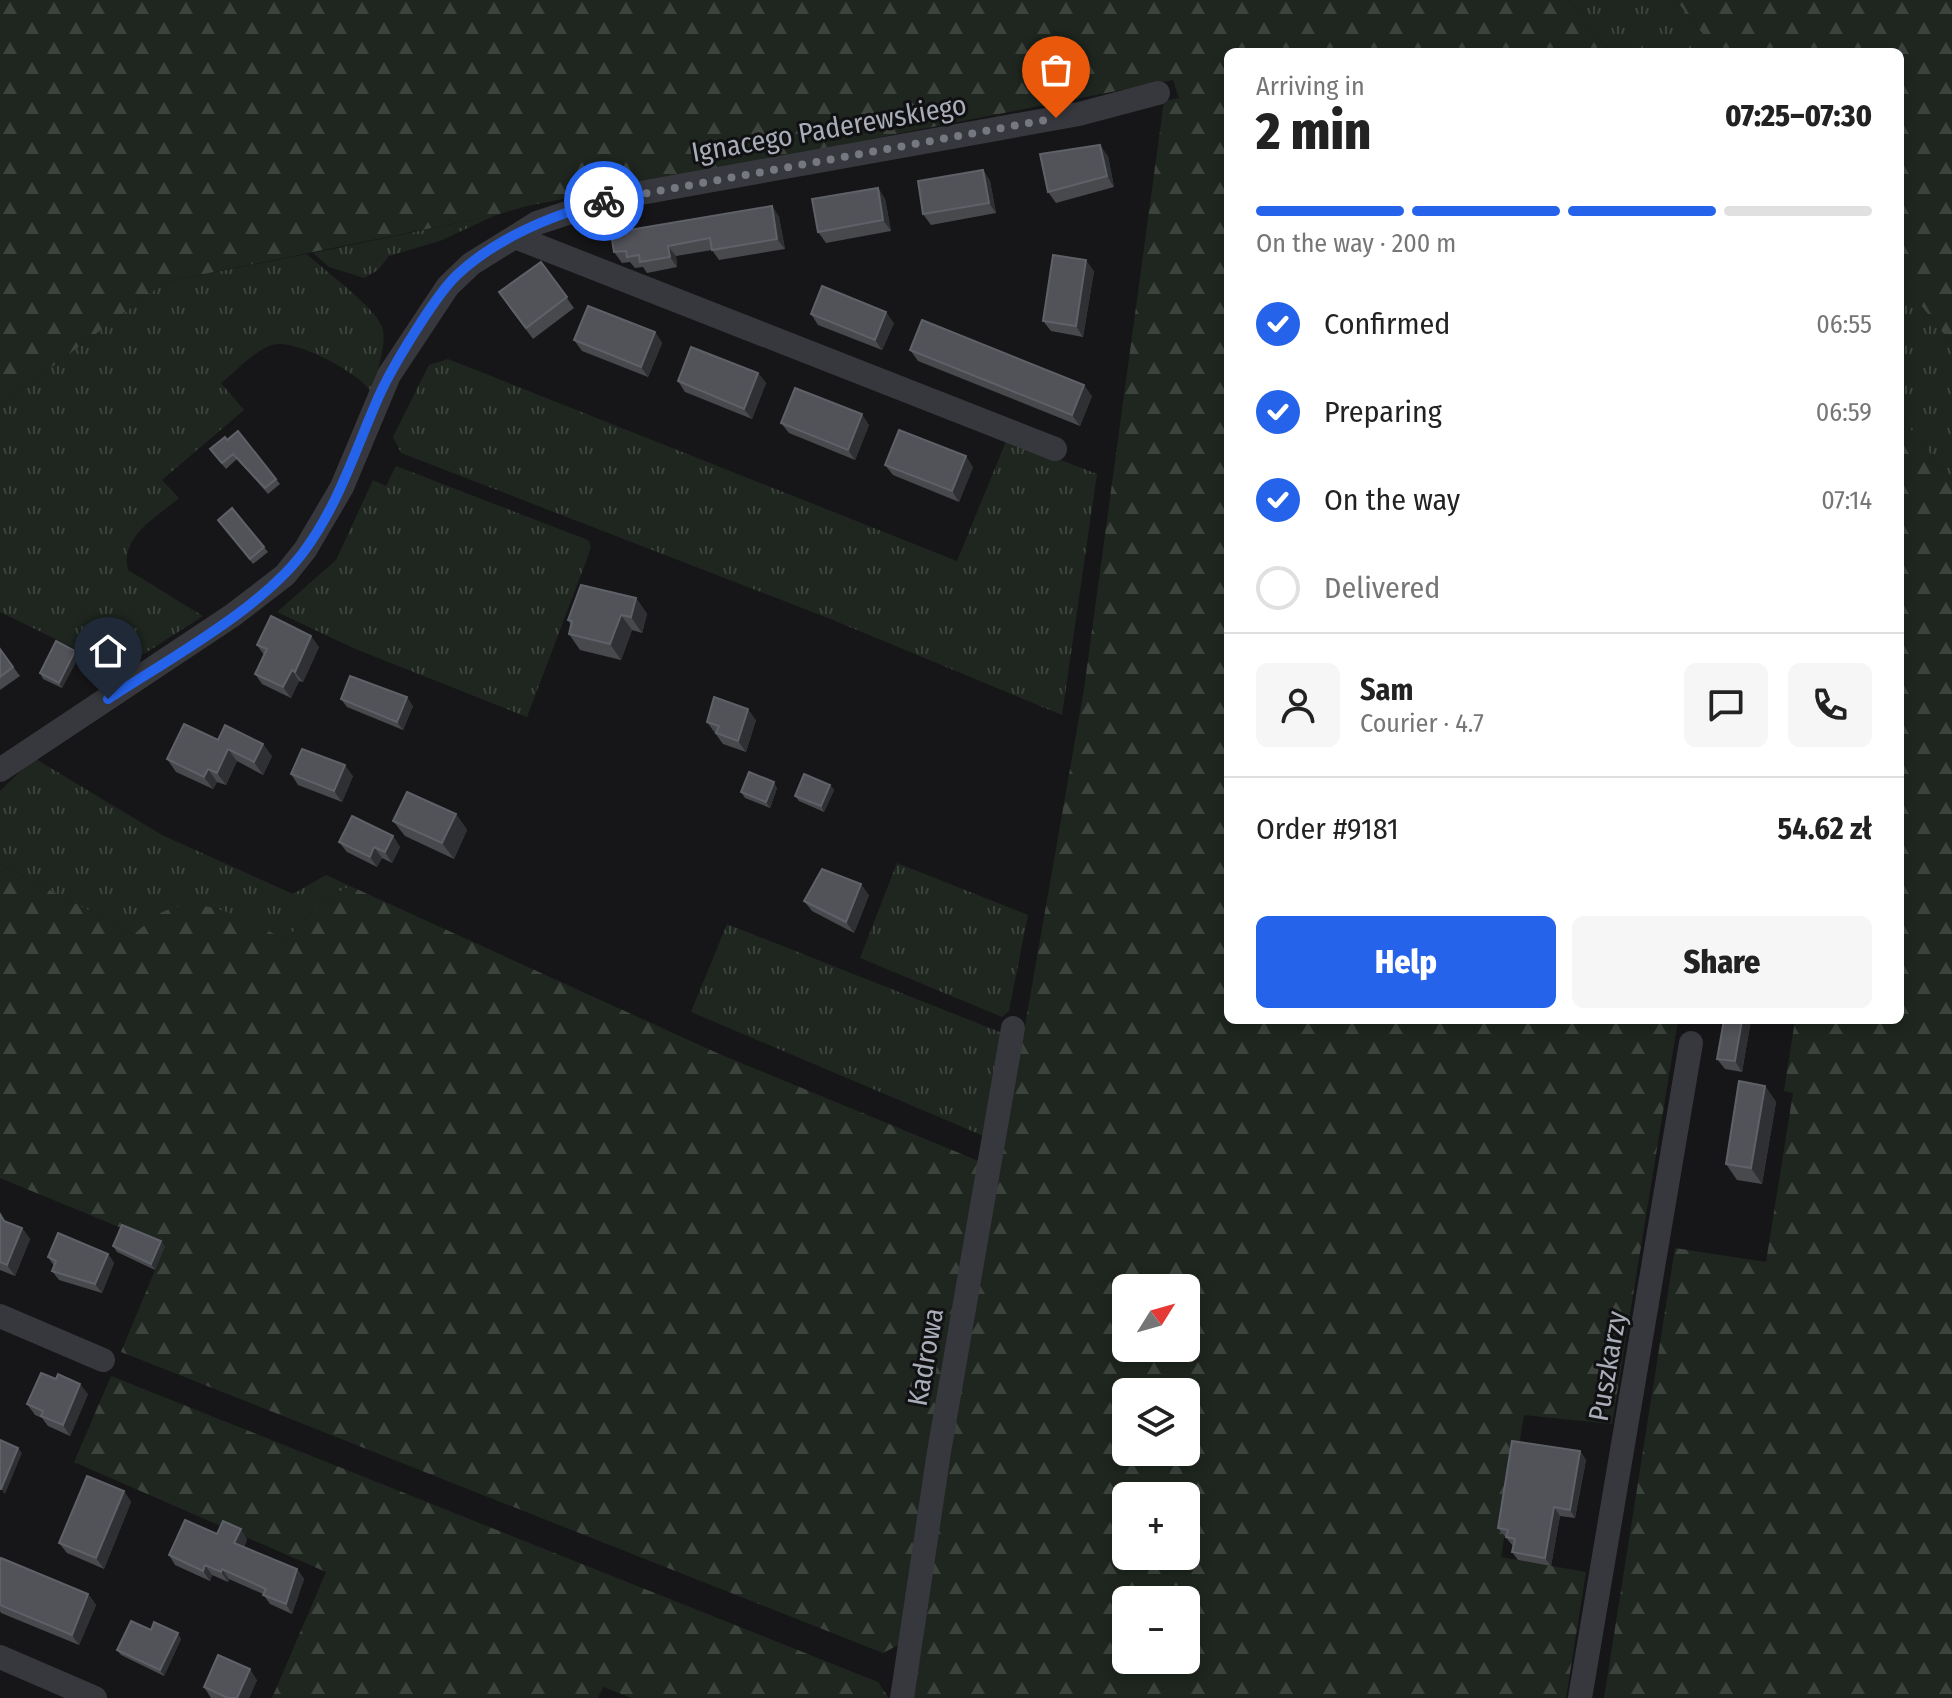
<!DOCTYPE html>
<meta charset="utf-8">
<style>
:root{--surface:#fff;--page:#f6f6f6;--text:#222;--muted:#767676;--line:#e0e0e0;--accent:#2563eb}
body{margin:0;font-family:"Fira Sans Condensed",sans-serif;background:var(--page);color:var(--text);height:100vh;display:flex;flex-direction:column;font-size:30px;white-space:nowrap}
*{box-sizing:border-box;margin:0}
p{font-size:26px;color:var(--muted)}
.icon{flex:none;width:44px;height:44px;fill:none;stroke:currentColor;stroke-width:2;stroke-linecap:round;stroke-linejoin:round}
.map{position:relative;flex:1;overflow:hidden}
.side{position:absolute;left:1224px;top:48px;width:680px;height:976px;display:flex;flex-direction:column;background:var(--surface);border-radius:12px;box-shadow:0 4px 12px #0003}
.side>*{flex:none}
.needle{width:52px;rotate:53deg}
.tools{position:absolute;left:1112px;top:1274px;display:grid;gap:16px}
.tools a{display:grid;place-items:center;width:88px;height:88px;border-radius:12px;background:var(--surface);box-shadow:0 4px 12px #0003;font-size:40px}
.pin{position:absolute;display:grid;place-items:center;width:68px;height:68px;color:#fff;margin:-82px -34px;border-radius:50% 50% 50% 0;rotate:-45deg;box-shadow:0 0 8px #0007}
.pin .icon{rotate:45deg}
.courier{position:absolute;display:grid;place-items:center;width:80px;height:80px;margin:-40px;border:6px solid #2563eb;border-radius:50%;background:#fff;color:#222;box-shadow:0 2px 10px #0007}
.head em{font-style:normal;font-weight:800}
.head div{display:flex;flex-direction:column-reverse}
.head{display:flex;align-items:center;justify-content:space-between;height:136px;padding:0 32px}
h1{font-size:52px;font-weight:800;line-height:60px}
.bar{display:grid;grid-template-columns:repeat(4,1fr);gap:12px 8px;align-content:center;height:96px;padding:0 32px}
.bar i{height:10px;border-radius:6px;background:var(--line)}
.bar .active{background:var(--accent)}
.bar p{grid-column:span 4}
.line{display:flex;align-items:center;gap:20px;padding:0 32px;border-top:2px solid var(--line)}
.line div{flex:1}
.round{display:grid;place-items:center;flex:none;width:84px;height:84px;border-radius:12px;background:var(--page)}
ol{padding:0 32px;list-style:none}
li{display:flex;align-items:center;gap:24px;height:88px}
li p{margin-inline-start:auto}
li .icon{padding:8px;border-radius:50%;background:var(--accent);color:#fff;stroke-width:4}
li:last-child{color:var(--muted)}
li i{width:44px;height:44px;border:4px solid var(--line);border-radius:50%}
.primary-button{display:flex;gap:16px;margin-top:auto;padding:16px 32px}
.primary-button a{flex:1;height:92px;border-radius:12px;background:var(--accent);color:#fff;font-size:32px;font-weight:800;line-height:92px;text-align:center}
.primary-button a+a{background:var(--page);color:var(--text)}
.map>svg:first-child{display:block}
.grass{fill:url(#grass-tufts)}
.forest{fill:url(#forest-firs);fill-rule:evenodd}
.lines{fill:none;stroke-linecap:round;stroke-linejoin:round}
.minor{stroke:#37383d;stroke-width:24}
.wall{fill:#47494d}
.shaded-wall{fill:#2f3033}
.building{fill:#525359;stroke:#5f6168;stroke-width:2}
.done{stroke:#757880;stroke-width:8;stroke-dasharray:0 14.4}
.route{stroke:#2563eb;stroke-width:10}
.labels{text-anchor:middle;stroke-width:6;stroke-linejoin:round;paint-order:stroke}
.street-label{font-size:28px;fill:#a8adb8;stroke:#111113}
</style>
<div class="map">
<svg width="1952" height="1698" viewBox="0 0 1952 1698">
<defs>
<pattern id="grass-tufts" width="24" height="20" patternUnits="userSpaceOnUse" patternTransform="scale(2)"><rect width="24" height="20" fill="#1e261f"/><path d="M3 7l-1-3M5 7V3M7 7l1-3M15 17l-1-3M17 17v-4M19 17l1-3" fill="none" stroke="#3c433d"/></pattern>
<pattern id="forest-firs" width="22" height="20" patternUnits="userSpaceOnUse" patternTransform="scale(2)"><rect width="22" height="20" fill="#1e261f"/><path d="M5 1l3.5 6h-7zM16 11l3.5 6h-7z" fill="#3c433d"/></pattern>
</defs>
<rect width="100%" height="100%" fill="#161618"/>
<g class="grass">
<polygon points="1568,0 1676,0 1717,52 1610,52"/>
<polygon points="496,215 440,241 389,256 378,270 364,278 329,267 313,253"/>
<path d="M307,254C323,270 380,310 383,330C386,350 376,374 371,392C360,373 294,338 272,345C255,350 235,372 221,383L244,410L162,480L179,498C156,518 120,536 128,570L203,616L119,670L0,612V406L165,282Z"/>
<polygon points="1900,279 1952,344 1952,481 1900,416"/>
<polygon points="448,359 957,561 1007,439 1097,474 1062,715 828,618 401,453 393,437 429,365"/>
<polygon points="396,466 588,540 591,547 587,559 527,717 353,648 277,612 336,560 373,480 386,486"/>
<path d="M34,758L162,835L293,894L326,875L350,886C324,900 305,915 287,940L215,908L167,909L134,934L0,864V791Z"/>
<polygon points="897,863 1028,915 1009,1011 1002,1017 860,958"/>
<polygon points="727,924 1005,1034 986,1137 691,1012"/>
</g>
<g class="forest">
<path d="M0,0H1568L1610,52H1228V1020H1678L1612,1424L1524,1415L1501,1557L1586,1572L1566,1698H907L1084,689L1164,101L1179,98L1173,80L527,206L496,215L165,282L0,406ZM1126,1288H1186V1348H1126ZM1126,1392H1186V1452H1126ZM1126,1496H1186V1556H1126ZM1126,1600H1186V1660H1126Z"/>
<polygon points="1676,0 1952,0 1952,344 1900,279 1900,52 1717,52"/>
<polygon points="1900,416 1952,481 1952,1698 1604,1698 1675,1248 1766,1262 1793,1093 1784,1091 1795,1020 1900,1020"/>
<path d="M0,864L134,934C144,926 157,913 169,909C208,894 252,924 287,940C305,915 324,900 350,886L717,1053L981,1162L902,1643L883,1653L121,1352L165,1246L0,1178Z"/>
<polygon points="111,1376 878,1682 889,1698 632,1698 603,1687 598,1698 272,1698 326,1572 74,1462"/>
</g>
<g class="lines">
<g class="minor">
<polyline points="515,237 1055,449"/>
<polyline points="0,770 233,615 285,575 305,550 342,487 389,375 448,286 471,264 537,223 613,198 1079,114 1158,93"/>
<polyline points="0,1316 103,1360"/>
<polyline points="0,1657 95,1698"/>
<polyline points="902,1698 939,1452 1013,1028"/>
<polyline points="1580,1698 1691,1043"/>
</g>
</g>
<g class="wall">
<polygon points="1108,156 1114,187 1056,203 1048,192"/>
<polygon points="983,170 990,181 996,213 931,225 923,214"/>
<polygon points="878,188 885,199 891,231 826,243 818,232"/>
<polygon points="772,206 779,217 785,249 719,260 712,250 676,256 677,267 647,273 643,267 635,268 630,262 622,263 614,252"/>
<polygon points="541,262 574,308 533,339 506,303"/>
<polygon points="1094,271 1083,337 1051,331 1043,321"/>
<polygon points="811,314 894,323 882,350 818,325"/>
<polygon points="655,332 662,343 648,377 582,351 574,340"/>
<polygon points="910,350 1092,396 1080,426 918,361"/>
<polygon points="758,373 766,383 752,419 685,392 678,381"/>
<polygon points="781,423 869,425 855,460 789,433"/>
<polygon points="238,431 280,484 268,494 237,459 226,469 214,455 227,440"/>
<polygon points="885,465 973,467 959,502 893,475"/>
<polygon points="222,525 264,547 268,552 253,564"/>
<polygon points="636,598 647,614 642,633 632,630 621,660 580,650 569,634 571,625 568,620"/>
<polygon points="257,645 319,647 303,682 299,681 291,698 262,684 255,674 264,655"/>
<polygon points="0,649 20,676 0,690"/>
<polygon points="79,656 62,688 43,679 40,673"/>
<polygon points="341,699 413,706 403,730 347,707"/>
<polygon points="756,720 746,752 723,744 707,722"/>
<polygon points="218,740 272,756 263,775 237,761 226,785 217,782 213,789 176,772 167,759"/>
<polygon points="291,774 353,776 342,802 298,785"/>
<polygon points="830,785 834,790 824,812 799,801 795,796"/>
<polygon points="777,788 770,808 745,798 741,792"/>
<polygon points="456,814 467,830 454,859 405,836 393,821"/>
<polygon points="393,836 400,847 392,863 382,858 377,867 347,852 339,842"/>
<polygon points="869,895 854,933 812,911 804,901"/>
<polygon points="1724,1020 1751,1020 1742,1072 1725,1069 1717,1059"/>
<polygon points="1765,1086 1776,1102 1762,1184 1737,1180 1726,1164"/>
<polygon points="0,1214 6,1222 22,1228 30,1239 15,1276 0,1270"/>
<polygon points="113,1246 165,1246 155,1270 117,1252"/>
<polygon points="108,1254 114,1263 102,1293 59,1280 52,1271 54,1266 48,1257"/>
<polygon points="88,1394 70,1436 48,1426 42,1418 35,1415 27,1404"/>
<polygon points="1580,1451 1586,1460 1575,1518 1560,1516 1551,1566 1518,1560 1512,1552 1513,1546 1498,1528"/>
<polygon points="124,1491 131,1502 104,1569 67,1553 59,1543"/>
<polygon points="247,1539 244,1547 297,1569 304,1579 292,1614 270,1604 263,1594 229,1579 228,1582 212,1575 210,1581 175,1565 169,1555"/>
<polygon points="0,1562 88,1594 96,1605 79,1645 1,1613 0,1611"/>
<polygon points="151,1630 181,1639 164,1676 121,1655 117,1650"/>
<polygon points="257,1680 249,1698 211,1698 204,1687"/>
</g>
<g class="shaded-wall">
<polygon points="1100,145 1108,156 1114,187 1107,176"/>
<polygon points="983,170 990,181 996,213 989,203"/>
<polygon points="878,188 885,199 891,231 883,220"/>
<polygon points="772,206 779,217 785,249 777,239"/>
<polygon points="668,246 676,256 677,267 670,257"/>
<polygon points="1086,260 1094,271 1083,337 1076,326"/>
<polygon points="886,312 894,323 882,350 875,340"/>
<polygon points="655,332 662,343 648,377 641,367"/>
<polygon points="758,373 766,383 752,419 744,409"/>
<polygon points="1084,385 1092,396 1080,426 1072,415"/>
<polygon points="862,414 869,425 855,460 848,450"/>
<polygon points="966,456 973,467 959,502 952,491"/>
<polygon points="636,598 647,614 642,633 631,617"/>
<polygon points="621,615 632,630 621,660 610,644"/>
<polygon points="311,636 319,647 303,682 295,672"/>
<polygon points="75,651 79,656 62,688 59,683"/>
<polygon points="292,670 299,681 291,698 283,687"/>
<polygon points="407,697 413,706 403,730 397,722"/>
<polygon points="748,709 756,720 746,752 738,741"/>
<polygon points="263,744 272,756 263,775 254,762"/>
<polygon points="228,749 237,761 226,785 217,773"/>
<polygon points="345,765 353,776 342,802 334,791"/>
<polygon points="208,769 217,782 213,789 204,777"/>
<polygon points="774,782 777,788 770,808 766,802"/>
<polygon points="830,785 834,790 824,812 821,806"/>
<polygon points="456,814 467,830 454,859 442,843"/>
<polygon points="393,836 400,847 392,863 385,852"/>
<polygon points="374,847 382,858 377,867 370,857"/>
<polygon points="861,884 869,895 854,933 846,922"/>
<polygon points="1742,1020 1751,1020 1742,1072 1735,1061"/>
<polygon points="1765,1086 1776,1102 1762,1184 1751,1168"/>
<polygon points="22,1228 30,1239 15,1276 7,1265"/>
<polygon points="161,1241 165,1246 155,1270 151,1264"/>
<polygon points="108,1254 114,1263 102,1293 95,1284"/>
<polygon points="80,1384 88,1394 70,1436 63,1425"/>
<polygon points="18,1448 22,1453 5,1494 1,1489"/>
<polygon points="1580,1451 1586,1460 1575,1518 1570,1510"/>
<polygon points="124,1491 131,1502 104,1569 96,1558"/>
<polygon points="1554,1507 1560,1516 1551,1566 1545,1558"/>
<polygon points="241,1529 247,1539 241,1552 234,1543"/>
<polygon points="205,1565 212,1575 210,1581 203,1571"/>
<polygon points="222,1569 229,1579 228,1582 221,1572"/>
<polygon points="297,1569 304,1579 292,1614 286,1604"/>
<polygon points="88,1594 96,1605 79,1645 72,1635"/>
<polygon points="178,1633 181,1639 164,1676 160,1670"/>
<polygon points="250,1669 257,1680 249,1698 237,1698"/>
</g>
<g class="building">
<polygon points="1100,145 1107,176 1048,192 1040,154"/>
<polygon points="983,170 989,203 923,214 918,181"/>
<polygon points="878,188 883,220 818,232 812,199"/>
<polygon points="772,206 777,239 712,250 710,238 668,246 670,257 640,262 639,255 627,257 626,251 614,252 611,233"/>
<polygon points="1053,255 1086,260 1076,326 1043,321"/>
<polygon points="541,262 567,297 526,328 499,292"/>
<polygon points="822,286 886,312 875,340 811,314"/>
<polygon points="588,306 655,332 641,367 574,340"/>
<polygon points="922,320 1084,385 1072,415 910,350"/>
<polygon points="691,347 758,373 744,409 678,381"/>
<polygon points="795,388 862,414 848,450 781,423"/>
<polygon points="899,430 966,456 952,491 885,465"/>
<polygon points="238,431 276,479 265,488 233,454 222,463 210,449 225,437 227,440"/>
<polygon points="232,508 264,547 250,559 218,520"/>
<polygon points="581,585 636,598 631,617 621,615 610,644 569,634 572,621 568,620"/>
<polygon points="271,616 311,636 295,672 292,670 283,687 255,674 267,649 257,645"/>
<polygon points="56,641 75,651 59,683 40,673"/>
<polygon points="0,649 13,667 0,677"/>
<polygon points="350,676 407,697 397,722 341,699"/>
<polygon points="714,697 748,709 738,741 716,733 719,726 707,722"/>
<polygon points="184,724 218,740 225,725 263,744 254,762 228,749 217,773 208,769 204,777 167,759"/>
<polygon points="302,749 345,765 334,791 291,774"/>
<polygon points="749,772 774,782 766,802 741,792"/>
<polygon points="804,774 830,785 821,806 795,796"/>
<polygon points="407,792 456,814 442,843 393,821"/>
<polygon points="352,816 393,836 385,852 374,847 370,857 339,842"/>
<polygon points="822,869 861,884 846,922 804,901"/>
<polygon points="1724,1020 1742,1020 1735,1061 1717,1059"/>
<polygon points="1739,1081 1765,1086 1751,1168 1726,1164"/>
<polygon points="0,1214 4,1221 22,1228 7,1265 0,1262"/>
<polygon points="122,1225 161,1241 151,1264 113,1246"/>
<polygon points="58,1233 108,1254 95,1284 52,1271 56,1261 48,1257"/>
<polygon points="41,1373 56,1379 58,1374 80,1384 63,1425 41,1416 43,1411 27,1404"/>
<polygon points="0,1440 18,1448 1,1489 0,1489"/>
<polygon points="1512,1441 1580,1451 1570,1510 1554,1507 1545,1558 1512,1552 1515,1539 1506,1537 1508,1530 1498,1528"/>
<polygon points="87,1476 124,1491 96,1558 59,1543"/>
<polygon points="185,1520 217,1534 223,1521 241,1529 234,1543 297,1569 286,1604 263,1595 266,1589 222,1569 221,1572 205,1565 203,1571 169,1555"/>
<polygon points="1,1558 88,1594 72,1635 0,1605 0,1562"/>
<polygon points="131,1621 151,1630 154,1622 178,1633 160,1670 117,1650"/>
<polygon points="218,1655 250,1669 237,1698 228,1698 204,1687"/>
</g>
<g class="lines">
<polyline class="done" points="604,201 1056,118"/>
<path class="route" d="M108,699C169,659 259,610 302,554C339,505 355,450 379,396C392,367 436,294 458,274C498,237 553,215 604,201"/>
</g>
<g class="labels">
<g class="street-label">
<text transform="translate(829 128) rotate(-10)" y="10">Ignacego Paderewskiego</text>
<text transform="translate(925 1357) rotate(-80)" y="10">Kadrowa</text>
<text transform="translate(1607 1366) rotate(-80)" y="10">Puszkarzy</text>
</g>
</g>
</svg>
<div class="tools">
<a><svg class="needle" viewBox="-14 -14 28 28"><path d="M0-13l5 13h-10z" fill="#e53935"/><path d="M0 13l5-13h-10z" fill="#767676"/></svg></a>
<a><svg class="icon" aria-label="layers" viewBox="0 0 24 24"><path d="M12 4l9 5-9 5-9-5zM3 14l9 5 9-5"/></svg></a>
<a>+</a>
<a>−</a>
</div>
<div class="pin" style="left:1056px;top:118px;background:#ea580c"><svg class="icon" aria-label="bag" viewBox="0 0 24 24"><path d="M5 8h14l-1 12H6zM9 8a3 3 0 0 1 6 0"/></svg></div>
<div class="pin" style="left:108px;top:699px;background:#1f2937"><svg class="icon" aria-label="home" viewBox="0 0 24 24"><path d="M3 11l9-7 9 7M6 9v11h12V9"/></svg></div>
<div class="courier" style="left:604px;top:201px"><svg class="icon" aria-label="bike" viewBox="0 0 24 24"><circle cx="6" cy="16" r="4"/><circle cx="18" cy="16" r="4"/><path d="M6 16l4-8h5l3 8M10 8l3 8H6M13 5h3"/></svg></div>
<section class="side">
<div class="head"><div><h1>2 min</h1><p>Arriving in</p></div><em>07:25–07:30</em></div>
<div class="bar"><i class="active"></i><i class="active"></i><i class="active"></i><i></i><p>On the way · 200 m</p></div>
<ol>
<li><svg class="icon" aria-label="check" viewBox="0 0 24 24"><path d="M5 12l5 5 9-10"/></svg>Confirmed<p>06:55</p></li>
<li><svg class="icon" aria-label="check" viewBox="0 0 24 24"><path d="M5 12l5 5 9-10"/></svg>Preparing<p>06:59</p></li>
<li><svg class="icon" aria-label="check" viewBox="0 0 24 24"><path d="M5 12l5 5 9-10"/></svg>On the way<p>07:14</p></li>
<li><i></i>Delivered</li>
</ol>
<div class="line" style="height:144px"><a class="round"><svg class="icon" aria-label="person" viewBox="0 0 24 24"><circle cx="12" cy="8" r="4"/><path d="M4 21q1-7 8-7t8 7"/></svg></a><div><b>Sam</b><p>Courier · 4.7</p></div><a class="round"><svg class="icon" aria-label="chat" viewBox="0 0 24 24"><path d="M4 5h16v11H9l-5 4z"/></svg></a><a class="round"><svg class="icon" aria-label="phone" viewBox="0 0 24 24"><path d="M5 4h4l2 5-3 2q2 4 5 5l2-3 5 2v4C11 20 4 13 5 4z"/></svg></a></div>
<div class="line" style="height:104px"><div>Order #9181</div><b>54.62 zł</b></div>
<div class="primary-button"><a>Help</a><a>Share</a></div>
</section>
</div>
